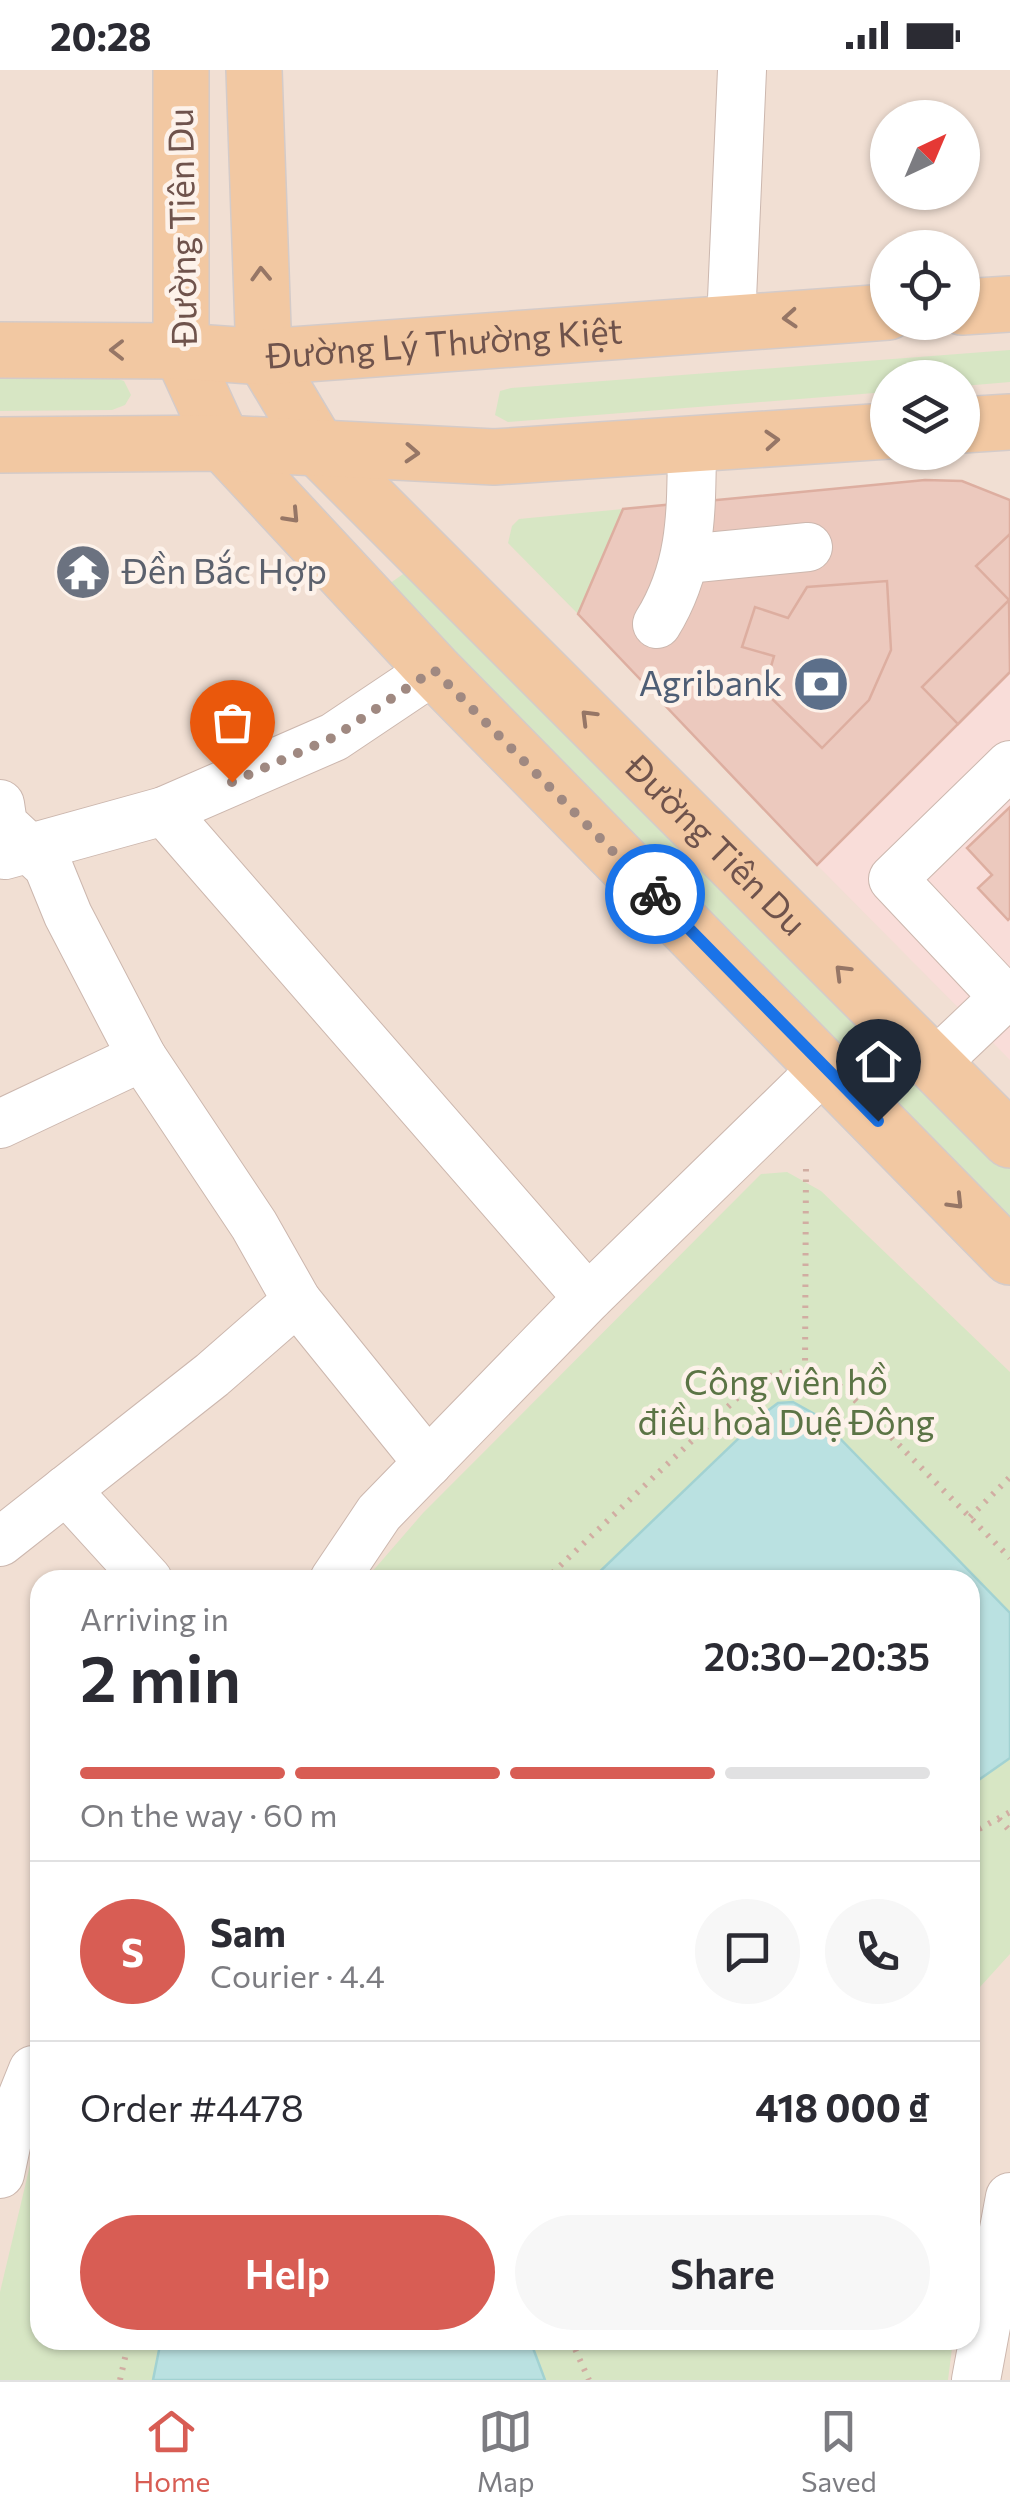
<!DOCTYPE html>
<meta charset="utf-8">
<style>
:root{--surface:#fff;--page:#f7f7f7;--text:#2b2b33;--muted:#7c7c81;--line:#e1e1e2;--accent:#d85d54}
body{margin:0;font-family:Commissioner,sans-serif;background:var(--page);color:var(--text);height:100vh;display:flex;flex-direction:column;font-size:38px;white-space:nowrap}
*{box-sizing:border-box;margin:0}
p{font-size:32px;color:var(--muted)}
.icon{flex:none;width:55px;height:55px;fill:none;stroke:currentColor;stroke-width:2;stroke-linecap:round;stroke-linejoin:round}
.map{position:relative;flex:1;overflow:hidden}
.side{position:absolute;left:30px;top:1500px;width:950px;height:780px;display:flex;flex-direction:column;background:var(--surface);border-radius:30px;box-shadow:0 2px 8px #0004}
.side>*{flex:none}
.needle{width:65px;rotate:44deg}
.buttons{position:absolute;left:870px;top:30px;display:grid;gap:20px}
.buttons a{display:grid;place-items:center;width:110px;height:110px;border-radius:50%;background:var(--surface);box-shadow:0 2px 8px #0004;font-size:50px}
.pin{position:absolute;display:grid;place-items:center;width:85px;height:85px;color:#fff;margin:-102px -42px;border-radius:50% 50% 50% 0;rotate:-45deg;box-shadow:0 0 10px #0007}
.pin .icon{rotate:45deg}
.courier{position:absolute;display:grid;place-items:center;width:100px;height:100px;margin:-50px;border:8px solid #1a73e8;border-radius:50%;background:#fff;color:#222;box-shadow:0 2px 12px #0007}
.head em{font-style:normal;font-weight:600}
.head div{display:flex;flex-direction:column-reverse}
.head{display:flex;align-items:center;justify-content:space-between;height:170px;padding:0 50px}
h1{font-size:65px;font-weight:600;line-height:75px}
.bar{display:grid;grid-template-columns:repeat(4,1fr);gap:15px 10px;align-content:center;height:120px;padding:0 50px}
.bar i{height:12px;border-radius:8px;background:var(--line)}
.bar .on{background:var(--accent)}
.bar p{grid-column:span 4}
.line{display:flex;align-items:center;gap:25px;padding:0 50px;border-top:2px solid var(--line)}
.line div{flex:1}
.round{display:grid;place-items:center;flex:none;width:105px;height:105px;border-radius:52px;background:var(--page)}
.primary-button{display:flex;gap:20px;margin-top:auto;padding:20px 50px}
.primary-button a{flex:1;height:115px;border-radius:60px;background:var(--accent);color:#fff;font-size:40px;font-weight:600;line-height:115px;text-align:center}
.primary-button a+a{background:var(--page);color:var(--text)}
.status{display:flex;justify-content:space-between;align-items:center;height:70px;padding:0 50px;background:var(--surface);direction:ltr}
.status svg{height:28px;fill:currentColor}
.dock{display:flex;justify-content:space-around;align-items:center;height:140px;border-top:2px solid var(--line);background:var(--surface);font-size:28px;color:var(--muted)}
.dock a{display:grid;justify-items:center;gap:5px}
.dock .on{color:var(--accent)}
.map>svg:first-child{display:block}
.residential{fill:#f1dfd3;fill-rule:evenodd}
.commercial{fill:#f9ddd9}
.green{fill:#d7e6c4}
.water{fill:#bae1e1;stroke:#a2d2d2;stroke-width:2.5}
.building{fill:#ecc9be;stroke:#ddaea0;stroke-width:2.5}
.lines{fill:none;stroke-linecap:round;stroke-linejoin:round}
.minor-casing{stroke:#ccb7ae;stroke-width:50}
.major-casing{stroke:#d4cbc9;stroke-width:58}
.path{stroke:#d1ada2;stroke-width:6;stroke-dasharray:2.5 8;stroke-linecap:butt}
.minor{stroke:#fff;stroke-width:48}
.major{stroke:#f2c8a2;stroke-width:55}
.oneway{stroke:#967666}
.done{stroke:#a08981;stroke-width:10;stroke-dasharray:0 18}
.route{stroke:#1a73e8;stroke-width:12}
.labels{text-anchor:middle;stroke-width:9;stroke-linejoin:round;paint-order:stroke}
.street-label{font-size:35px;fill:#6f534c;stroke:#fdf2ea}
.worship-label{font-size:35px;fill:#5b616d;stroke:#fdf2ea;text-anchor:start}
.service-label{font-size:35px;fill:#4e5e75;stroke:#fdf2ea;text-anchor:end}
.park-label{font-size:35px;fill:#5b7445;stroke:#fdf2ea}
</style>
<div class="status"><b>20:28</b><svg viewBox="0 0 49 12"><path d="M0 12V9h3v3zM5 12V6h3v6zM10 12V3h3v9zM15 12V0h3v12zM26 1h20v11H26zM47 4h2v5h-2z"/></svg></div>
<div class="map">
<svg width="1010" height="2310" viewBox="0 0 1010 2310">
<rect width="100%" height="100%" fill="#faeee4"/>
<path class="residential" d="M0,0H1010V2310H0ZM888,48H962V122H888ZM888,178H962V252H888ZM888,308H962V382H888ZM40,1510H970V2270H40Z"/>
<polygon class="commercial" points="1010,602 1010,990 817,795"/>
<g class="green">
<polygon points="1010,280 1010,312 963,316 962,308 888,308 887,322 508,352 495,345 500,321 511,318"/>
<polygon points="0,303 106,305 124,311 131,325 125,335 112,340 0,341"/>
<polygon points="623,439 578,544 508,473 512,456 519,449"/>
<polygon points="406,502 1010,1096 1010,1147 433,563 389,514"/>
<polygon points="787,1102 821,1121 1010,1302 1010,1884 970,1928 970,1510 365,1510 423,1443 761,1104"/>
<polygon points="40,2053 40,2270 953,2270 948,2310 0,2310 0,2222"/>
</g>
<g class="water">
<polygon points="793,1332 818,1346 1010,1543 1010,1688 970,1716 970,1510 591,1510 766,1342 778,1333"/>
<polygon points="161,2270 530,2270 545,2310 153,2310"/>
</g>
<g class="building">
<polygon points="925,410 962,411 1010,430 1010,602 817,795 578,544 623,439"/>
<polygon points="1010,464 1010,531 976,496"/>
<polygon points="887,511 891,580 869,630 822,678 764,621 774,586 742,577 755,537 788,548 807,517"/>
<polygon points="1009,530 1010,602 958,654 922,617"/>
<polygon points="1010,737 1010,848 1008,850 978,818 992,805 967,778"/>
</g>
<g class="lines">
<g class="minor-casing">
<g id="minor">
<polyline points="731,252 742,0"/>
<polyline points="686,489 808,477"/>
<path d="M657,554C693,496 691,441 692,376"/>
<polyline points="0,734 3,754 48,796 68,845 142,987 254,1155 297,1231 428,1393"/>
<polyline points="164,741 588,1228"/>
<polyline points="5,785 164,741 334,667 434,600"/>
<polyline points="1004,927 893,809 1010,695"/>
<polyline points="934,994 1010,922"/>
<polyline points="0,1054 142,987"/>
<polyline points="66,1420 148,1510"/>
<polyline points="0,1472 212,1305 297,1231"/>
<polyline points="334,1510 379,1443 588,1228 825,997"/>
<polyline points="0,2104 10,2057 33,2000"/>
<polyline points="976,2310 1010,2127"/>
</g>
</g>
<g class="major-casing">
<g id="major">
<polyline points="181,0 181,281 223,373 434,600 1010,1187"/>
<path id="s1" d="M254,0L264,287L319,379L1010,1070"/>
<polyline points="962,237 1010,234"/>
<path id="s2" d="M0,280L181,281L264,287L888,242"/>
<polyline points="962,355 1010,352"/>
<polyline points="0,375 223,373 494,387 888,361"/>
</g>
</g>
<g class="path">
<polyline points="805,1301 806,1091"/>
<polyline points="970,1447 1010,1407"/>
<path d="M545,1510L753,1313C788,1297 813,1295 844,1319L1010,1488"/>
<polyline points="999,1749 1010,1761"/>
<polyline points="970,1764 1010,1742"/>
<polyline points="571,2270 589,2310"/>
<polyline points="120,2310 129,2270"/>
</g>
<use href="#minor" class="minor"/>
<use href="#major" class="major"/>
</g>
<defs><path id="oneway-chevron" d="M-2-3.5L2.5 0L-2 3.5" fill="none" stroke-width="1.6" stroke-linecap="round" stroke-linejoin="round" transform="scale(2.5)"/></defs>
<g class="oneway">
<use href="#oneway-chevron" transform="translate(261 204) rotate(-92)"/>
<use href="#oneway-chevron" transform="translate(790 248) rotate(176)"/>
<use href="#oneway-chevron" transform="translate(117 280) rotate(-180)"/>
<use href="#oneway-chevron" transform="translate(772 370) rotate(-4)"/>
<use href="#oneway-chevron" transform="translate(412 383) rotate(3)"/>
<use href="#oneway-chevron" transform="translate(292 446) rotate(47)"/>
<use href="#oneway-chevron" transform="translate(588 647) rotate(-135)"/>
<use href="#oneway-chevron" transform="translate(842 902) rotate(-135)"/>
<use href="#oneway-chevron" transform="translate(956 1132) rotate(46)"/>
</g>
<g class="lines">
<polyline class="done" points="232,712 334,667 434,600 655,824"/>
<polyline class="route" points="655,824 878,1051"/>
</g>
<defs>
<g id="temple-disc" transform="scale(2.875)"><circle r="9.5" fill="#6b7280" stroke="#fdf2ea"/><path d="M0-6L5-2H3V0L6.5 2.5H4V6H1.5V3h-3V6H-4V2.5H-6.5L-3 0V-2H-5Z" fill="#fff"/></g>
<g id="bank-disc" transform="scale(2.875)"><circle r="9.5" fill="#5c6f8a" stroke="#fdf2ea"/><path d="M-6-4H6V4H-6ZM0-2.3a2.3 2.3 0 1 0 0 4.6a2.3 2.3 0 1 0 0-4.6Z" fill="#fff"/></g>
</defs>
<g fill-rule="evenodd">
<use href="#temple-disc" x="83" y="502"/>
<use href="#bank-disc" x="821" y="614"/>
</g>
<g class="labels">
<g class="street-label">
<text transform="translate(183 157) rotate(-91)" y="12">Đường Tiên Du</text>
<text dy="12" stroke="none"><textPath href="#s2" startOffset="445">Đường Lý Thường Kiệt</textPath></text>
<text dy="12" stroke="none"><textPath href="#s1" startOffset="955">Đường Tiên Du</textPath></text>
</g>
<g class="worship-label">
<text x="122" y="514">Đền Bắc Hợp</text>
</g>
<g class="service-label">
<text x="782" y="626">Agribank</text>
</g>
<g class="park-label">
<text x="786" y="1325">Công viên hồ<tspan x="786" dy="40">điều hoà Duệ Đông</tspan></text>
</g>
</g>
</svg>
<div class="buttons">
<a><svg class="needle" viewBox="-14 -14 28 28"><path d="M0-13l5 13h-10z" fill="#e53935"/><path d="M0 13l5-13h-10z" fill="#7c7c81"/></svg></a>
<a><svg class="icon" aria-label="locate" viewBox="0 0 24 24"><circle cx="12" cy="12" r="6"/><path d="M12 2v4M12 18v4M2 12h4M18 12h4"/></svg></a>
<a><svg class="icon" aria-label="layers" viewBox="0 0 24 24"><path d="M12 4l9 5-9 5-9-5zM3 14l9 5 9-5"/></svg></a>
</div>
<div class="pin" style="left:232px;top:712px;background:#ea580c"><svg class="icon" aria-label="bag" viewBox="0 0 24 24"><path d="M5 8h14l-1 12H6zM9 8a3 3 0 0 1 6 0"/></svg></div>
<div class="pin" style="left:878px;top:1051px;background:#1f2937"><svg class="icon" aria-label="home" viewBox="0 0 24 24"><path d="M3 11l9-7 9 7M6 9v11h12V9"/></svg></div>
<div class="courier" style="left:655px;top:824px"><svg class="icon" aria-label="bike" viewBox="0 0 24 24"><circle cx="6" cy="16" r="4"/><circle cx="18" cy="16" r="4"/><path d="M6 16l4-8h5l3 8M10 8l3 8H6M13 5h3"/></svg></div>
<section class="side">
<div class="head"><div><h1>2 min</h1><p>Arriving in</p></div><em>20:30–20:35</em></div>
<div class="bar"><i class="on"></i><i class="on"></i><i class="on"></i><i></i><p>On the way · 60 m</p></div>
<div class="line" style="height:180px"><b class="round" style="background:var(--accent);color:#fff">S</b><div><b>Sam</b><p>Courier · 4.4</p></div><a class="round"><svg class="icon" aria-label="chat" viewBox="0 0 24 24"><path d="M4 5h16v11H9l-5 4z"/></svg></a><a class="round"><svg class="icon" aria-label="phone" viewBox="0 0 24 24"><path d="M5 4h4l2 5-3 2q2 4 5 5l2-3 5 2v4C11 20 4 13 5 4z"/></svg></a></div>
<div class="line" style="height:130px"><div>Order #4478</div><b>418 000 ₫</b></div>
<div class="primary-button"><a>Help</a><a>Share</a></div>
</section>
</div>
<nav class="dock">
<a class="on"><svg class="icon" aria-label="home" viewBox="0 0 24 24"><path d="M3 11l9-7 9 7M6 9v11h12V9"/></svg>Home</a>
<a><svg class="icon" aria-label="map" viewBox="0 0 24 24"><path d="M3 6l6-2 6 2 6-2v14l-6 2-6-2-6 2zM9 4v14M15 6v14"/></svg>Map</a>
<a><svg class="icon" aria-label="saved" viewBox="0 0 24 24"><path d="M7 4h10v16l-5-4-5 4z"/></svg>Saved</a>
</nav>
